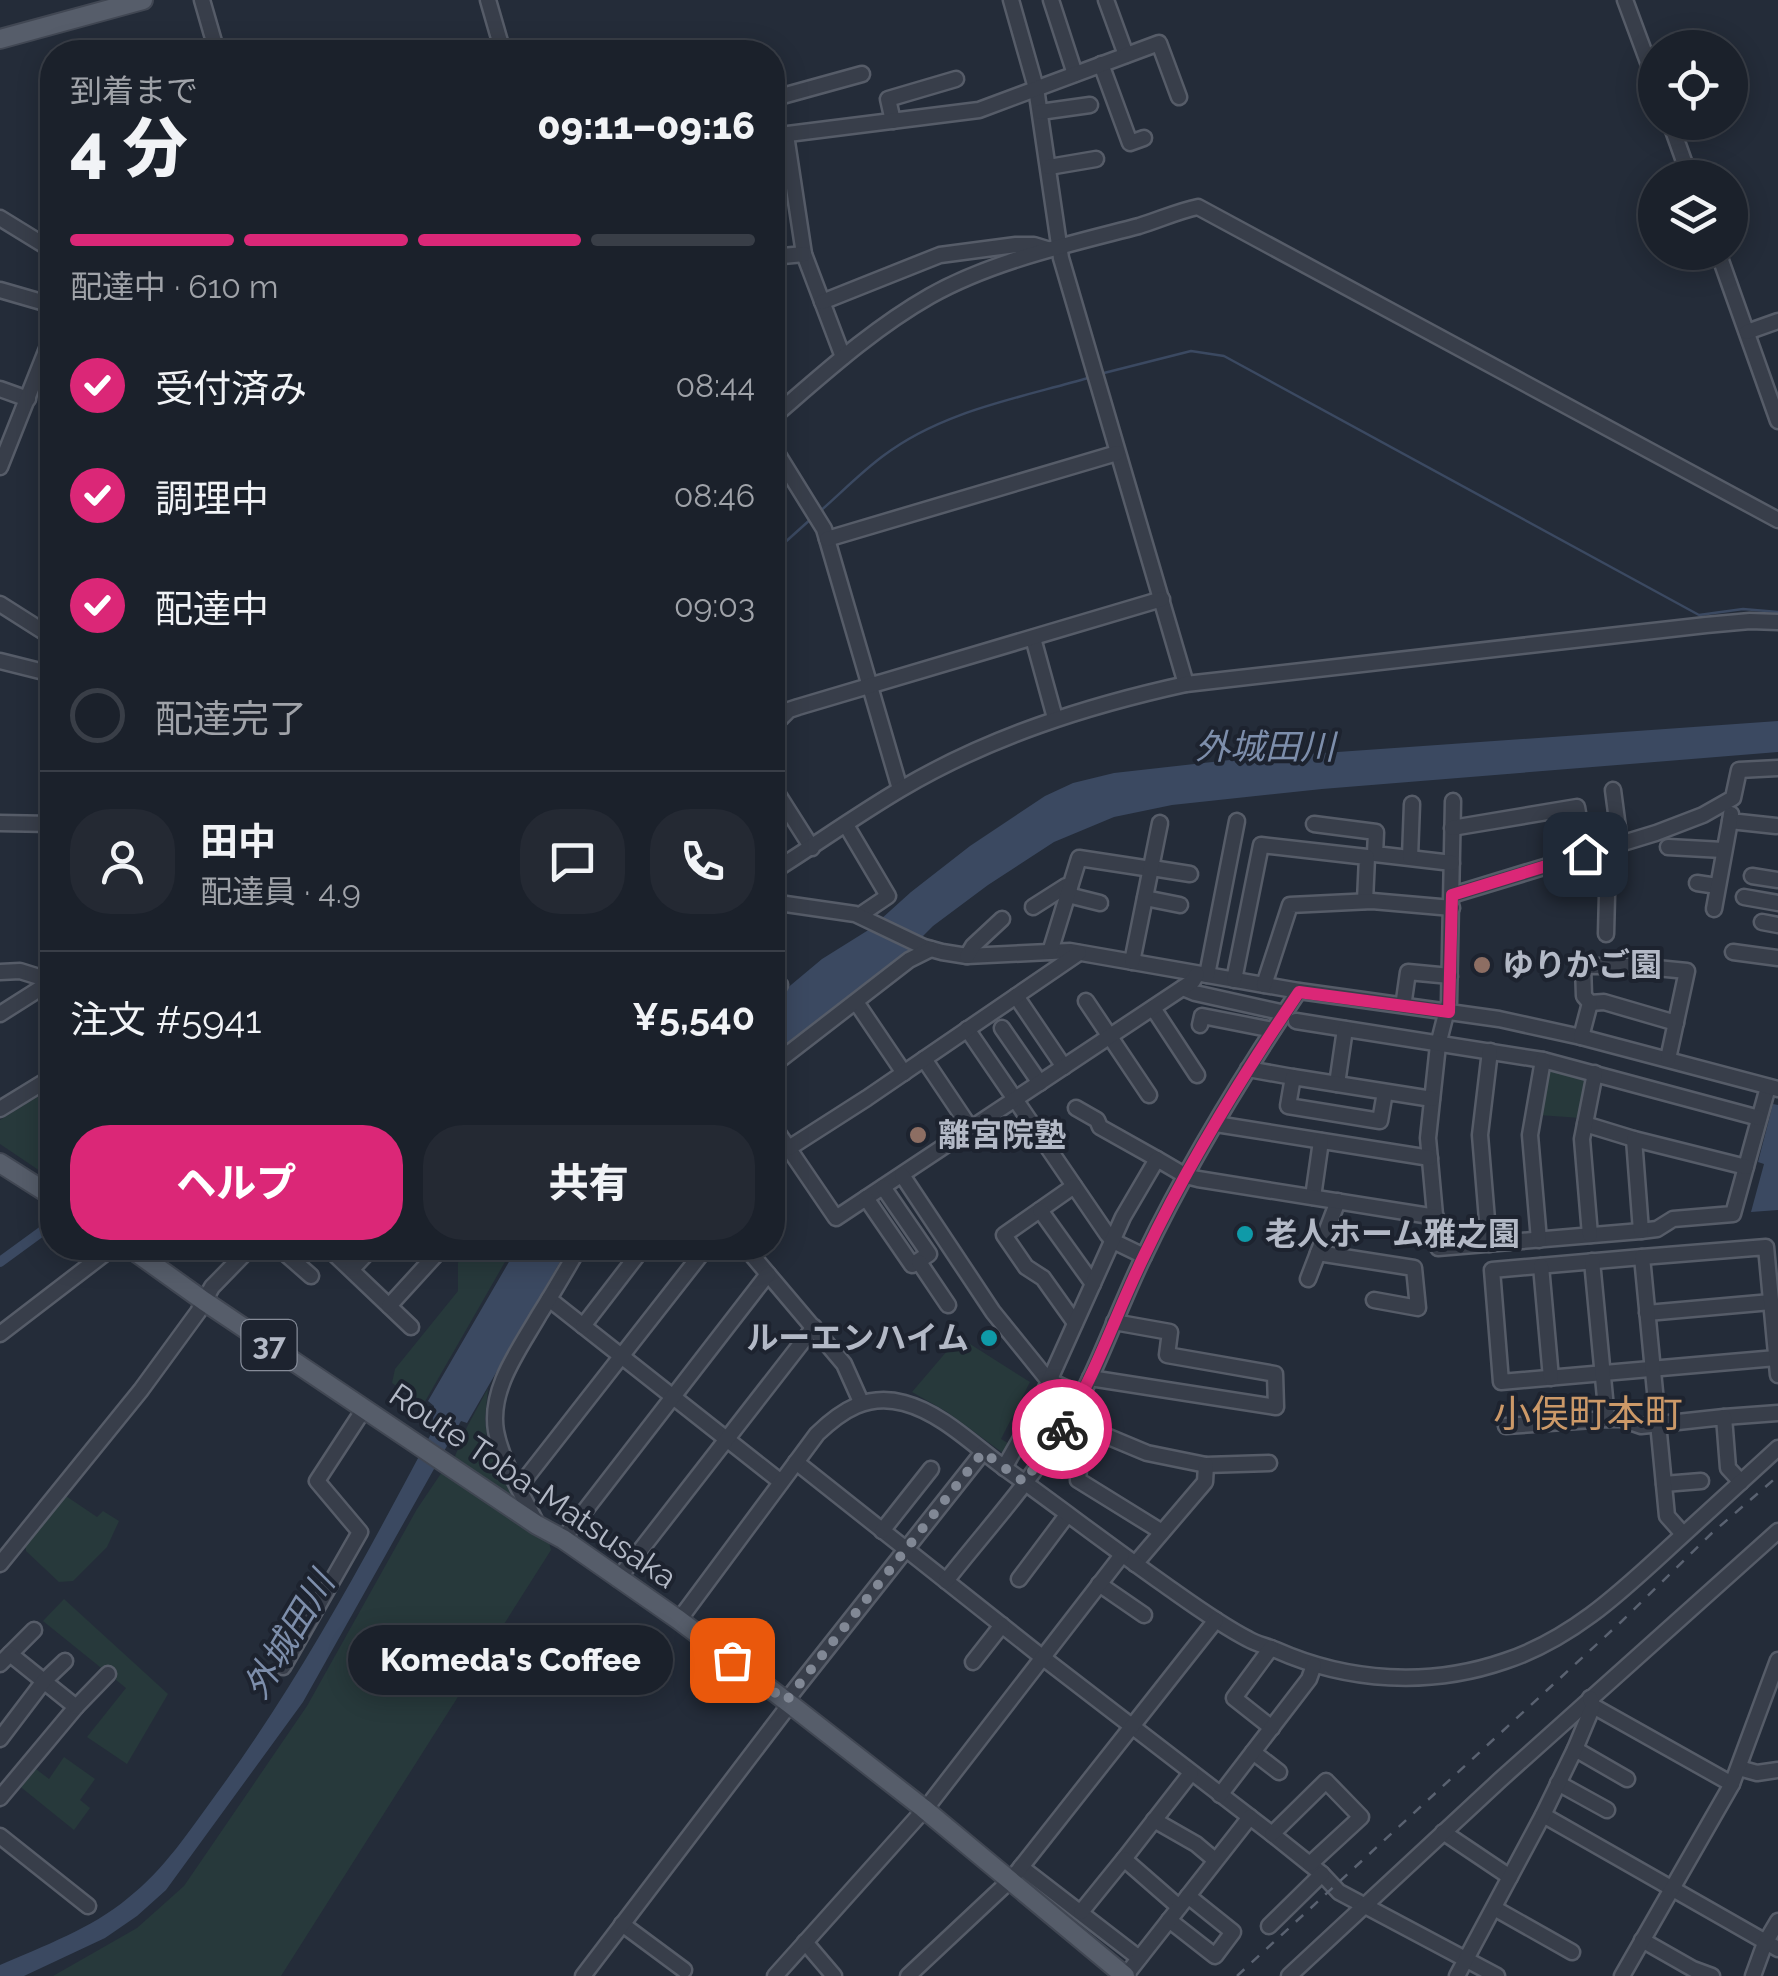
<!DOCTYPE html>
<html lang="ja">
<meta charset="utf-8">
<style>
:root{--surface:#1b212b;--page:#242933;--text:#f1f3f6;--muted:#a0a3a9;--line:#393e47;--accent:#db2777}
body{margin:0;font-family:Raleway,"Noto Sans JP",sans-serif;background:var(--page);color:var(--text);height:100vh;display:flex;flex-direction:column;font-size:38px;white-space:nowrap}
*{box-sizing:border-box;margin:0}
p{font-size:32px;color:var(--muted)}
.icon{flex:none;width:55px;height:55px;fill:none;stroke:currentColor;stroke-width:2;stroke-linecap:round;stroke-linejoin:round}
.map{position:relative;flex:1;overflow:hidden}
.panel{position:absolute;left:40px;top:40px;width:745px;height:1220px;display:flex;flex-direction:column;background:var(--surface);border-radius:40px;box-shadow:0 5px 25px #0003,0 0 0 2px var(--line)}
.panel>*{flex:none}
.buttons{position:absolute;left:1638px;top:30px;display:grid;gap:20px}
.buttons a{display:grid;place-items:center;width:110px;height:110px;border-radius:50%;background:var(--surface);box-shadow:0 5px 25px #0003,0 0 0 2px var(--line);font-size:50px}
.pin{position:absolute;display:grid;place-items:center;width:85px;height:85px;color:#fff;margin:-42px;border-radius:20px;box-shadow:0 5px 15px #0006}
.courier{position:absolute;display:grid;place-items:center;width:100px;height:100px;margin:-50px;border:8px solid #db2777;border-radius:50%;background:#fff;color:#222;box-shadow:0 2px 12px #0007}
.bubble{position:absolute;height:70px;border-radius:35px;background:var(--surface);box-shadow:0 5px 25px #0003,0 0 0 2px var(--line);font-size:32px;font-weight:800;line-height:70px;text-align:center}
.overview em{font-style:normal;font-weight:800}
.overview div{display:flex;flex-direction:column-reverse}
.overview{display:flex;align-items:center;justify-content:space-between;height:170px;padding:0 30px}
h1{font-size:65px;font-weight:800;line-height:75px}
.bar{display:grid;grid-template-columns:repeat(4,1fr);gap:15px 10px;align-content:center;height:120px;padding:0 30px}
.bar i{height:12px;border-radius:8px;background:var(--line)}
.bar .active{background:var(--accent)}
.bar p{grid-column:span 4}
.line{display:flex;align-items:center;gap:25px;padding:0 30px;border-top:2px solid var(--line)}
.line div{flex:1}
.round{display:grid;place-items:center;flex:none;width:105px;height:105px;border-radius:40px;background:var(--page)}
ol{padding:0 30px;list-style:none}
li{display:flex;align-items:center;gap:30px;height:110px}
li p{margin-inline-start:auto}
li .icon{padding:10px;border-radius:50%;background:var(--accent);color:#fff;stroke-width:4}
li:last-child{color:var(--muted)}
li i{width:55px;height:55px;border:5px solid var(--line);border-radius:50%}
.cta{display:flex;gap:20px;margin-top:auto;padding:20px 30px}
.cta a{flex:1;height:115px;border-radius:40px;background:var(--accent);color:#fff;font-size:40px;font-weight:800;line-height:115px;text-align:center}
.cta a+a{background:var(--page);color:var(--text)}
.map>svg:first-child{display:block}
.green{fill:#27393b}
.water{fill:#3b4961}
.lines{fill:none;stroke-linecap:round;stroke-linejoin:round}
.stream{stroke:#3b4961;stroke-width:2.5}
.canal{stroke:#3b4961;stroke-width:10}
.minor-casing{stroke:#565c68;stroke-width:19}
.major-casing{stroke:#414753;stroke-width:22}
.minor{stroke:#383e4a;stroke-width:14}
.major{stroke:#565d6a;stroke-width:18}
.rail{stroke:#5a6271;stroke-width:2.5;stroke-dasharray:10 10;stroke-linecap:butt}
.done{stroke:#818895;stroke-width:10;stroke-dasharray:0 18}
.route{stroke:#db2777;stroke-width:12}
.education-dot{fill:#8d6e63;stroke:#1d232f;stroke-width:4}
.culture-dot{fill:#0f9aa8;stroke:#1d232f;stroke-width:4}
.labels{text-anchor:middle;stroke-width:8;stroke-linejoin:round;paint-order:stroke}
.shield{fill:#1d232f;stroke:#868c99;stroke-width:2.5}
.shield-label{font-size:30px;font-weight:bold;fill:#b3b9c6}
.poi-label{font-size:32px;font-weight:bold;fill:#b3b9c6;stroke:#1d232f;text-anchor:start}
.street-label{font-size:32px;fill:#b3b9c6;stroke:#1d232f}
.water-label{font-size:35px;font-style:italic;fill:#7d8eab;stroke:#1d232f}
.quarter-label{font-size:38px;fill:#cc9968;stroke:#1d232f}
</style>
<div class="map">
<svg width="1778" height="1976" viewBox="0 0 1778 1976">
<rect width="100%" height="100%" fill="#242c39"/>
<g class="green">
<polygon points="1551,1066 1587,1075 1589,1082 1581,1118 1538,1115 1546,1068"/>
<polygon points="52,1088 52,1179 0,1144 0,1120"/>
<polygon points="462,1248 513,1248 423,1405 392,1383 395,1369 458,1291 458,1263"/>
<polygon points="959,1337 1030,1382 1001,1439 1013,1446 1007,1456 947,1412 912,1392"/>
<path d="M488,1388L485,1419L487,1438C494,1446 495,1457 500,1468C507,1483 517,1496 527,1510L453,1461L467,1427Z"/>
<polygon points="444,1469 548,1539 551,1550 281,1976 53,1976 137,1928 184,1886 307,1706 417,1509"/>
<polygon points="63,1494 97,1517 103,1511 119,1521 107,1547 73,1581 59,1582 26,1551 25,1541"/>
<polygon points="64,1599 168,1694 127,1764 87,1737 126,1688 43,1621"/>
<polygon points="64,1757 95,1779 80,1800 90,1808 74,1830 17,1784 32,1766 49,1779"/>
</g>
<g class="water">
<polygon points="1778,721 1778,752 1322,789 1172,805 1114,817 1054,842 988,885 933,926 910,949 773,1055 773,1000 822,959 870,929 911,892 970,846 1045,796 1073,783 1114,773 1239,759"/>
<polygon points="1773,1104 1778,1105 1778,1210 1751,1212 1764,1164 1758,1162"/>
<path d="M517,1248H568L467,1423L461,1421L303,1702L166,1890L137,1916L105,1938L24,1976H0V1965C43,1946 91,1929 128,1898C164,1870 190,1830 217,1793C300,1680 366,1556 432,1432L434,1406L428,1401Z"/>
</g>
<g class="lines">
<g class="stream">
<polyline points="1100,374 1191,351 1224,356 1699,615 1743,609 1778,612"/>
<path d="M818,513C840,494 860,473 883,456C942,411 1019,398 1088,378"/>
<polyline points="772,554 812,518"/>
</g>
<polyline class="canal" points="0,1262 52,1224"/>
<g class="minor-casing">
<g id="minor">
<polyline points="202,0 217,52"/>
<polyline points="488,0 503,52"/>
<polyline points="1011,0 1036,88 1061,258 1186,684"/>
<polyline points="1051,0 1075,74"/>
<polyline points="1106,0 1126,55"/>
<polyline points="1625,0 1655,81"/>
<polyline points="1101,64 1130,143 1144,138"/>
<polyline points="775,98 862,74"/>
<polyline points="1040,112 1090,105"/>
<polyline points="893,121 888,99 956,79"/>
<polyline points="1670,122 1690,178"/>
<polyline points="786,135 804,254 843,357"/>
<polyline points="772,136 979,110 1159,43 1179,97"/>
<polyline points="1049,167 1096,159"/>
<polyline points="0,218 52,250"/>
<polyline points="1718,252 1778,421"/>
<polyline points="772,257 804,254"/>
<polyline points="0,290 52,305"/>
<polyline points="822,302 940,255 1016,245 1034,245 1047,249"/>
<polyline points="1747,332 1778,321"/>
<polyline points="0,389 28,399"/>
<path d="M772,418C822,375 872,329 930,296C992,261 1070,244 1139,226C1159,220 1178,211 1198,207L1778,520"/>
<polyline points="772,445 824,529 900,789"/>
<polyline points="0,467 52,336"/>
<polyline points="827,539 1117,453"/>
<polyline points="0,604 52,637"/>
<polyline points="1033,638 1055,718"/>
<polyline points="0,661 52,674"/>
<polyline points="772,727 789,710 798,707 1162,599"/>
<polyline points="772,785 812,848"/>
<polyline points="1613,790 1620,843"/>
<polyline points="1453,801 1449,1002 1438,1045 1428,1138 1438,1248 1641,1231 1657,1229 1673,1219 1733,1214 1768,1087"/>
<polyline points="1731,814 1730,821 1776,826"/>
<polyline points="0,823 52,824"/>
<polyline points="1314,824 1376,832 1375,854 1452,863"/>
<polyline points="846,825 888,896 860,915"/>
<polyline points="1452,828 1577,807 1585,854"/>
<polyline points="1668,847 1723,850"/>
<polyline points="1606,848 1608,856 1606,934"/>
<polyline points="1410,857 1412,804"/>
<polyline points="1152,868 1190,874"/>
<path d="M772,872C815,845 857,815 901,789C989,737 1086,706 1186,684L1706,625L1750,621L1778,622"/>
<polyline points="1752,876 1778,880"/>
<polyline points="1697,883 1717,886"/>
<polyline points="1068,895 1100,903"/>
<polyline points="1452,895 1656,833 1703,815 1733,798 1739,770 1778,768"/>
<polyline points="1744,897 1778,903"/>
<polyline points="1145,898 1180,905"/>
<polyline points="772,902 855,914 924,947 942,952 967,956 1070,951 1299,991 1499,1019 1581,1037 1778,1089"/>
<polyline points="1033,907 1066,886 1070,887"/>
<polyline points="1714,909 1730,821"/>
<polyline points="1762,922 1778,925"/>
<polyline points="1050,952 1079,858 1151,869"/>
<polyline points="1733,952 1778,958"/>
<polyline points="967,956 973,946 1002,919"/>
<polyline points="1132,962 1160,823"/>
<polyline points="0,972 20,971 52,981"/>
<polyline points="1207,975 1237,821"/>
<polyline points="772,978 780,985"/>
<polyline points="1234,980 1261,845 1367,857 1365,901"/>
<polyline points="1264,985 1290,905 1372,901 1452,908"/>
<polyline points="1183,988 1195,993 1285,1013"/>
<polyline points="1016,996 1064,1067"/>
<polyline points="1404,1000 1408,972 1450,976"/>
<polyline points="1086,1001 1149,1095"/>
<polyline points="856,1002 904,1073"/>
<polyline points="1590,1003 1604,1002 1676,1023"/>
<polyline points="1153,1008 1197,1075"/>
<polyline points="0,1014 52,981"/>
<polyline points="1296,1021 1543,1060 1759,1118"/>
<polyline points="1200,1025 1202,1016 1273,1030"/>
<polyline points="1002,1028 1040,1083"/>
<polyline points="967,1029 1107,1234 1113,1241 1144,1256"/>
<polyline points="1581,1037 1590,1003 1584,996 1583,966 1636,966 1687,971 1668,1059"/>
<polyline points="924,1059 971,1129"/>
<polyline points="772,1066 909,960 931,949"/>
<polyline points="1248,1069 1293,1077"/>
<polyline points="1337,1084 1345,1029"/>
<polyline points="1385,1092 1380,1121 1288,1106 1293,1077 1432,1099"/>
<polyline points="1076,1108 1097,1120 1100,1127 1157,1159"/>
<polyline points="0,1109 52,1077"/>
<polyline points="772,1124 836,1218 1193,981 1197,974"/>
<polyline points="1216,1124 1430,1158"/>
<polyline points="1585,1124 1634,1139"/>
<polyline points="789,1148 867,1098 1079,953"/>
<polyline points="902,1175 993,1312 1048,1380 1081,1395"/>
<polyline points="1074,1186 1004,1235 1026,1267 1043,1278 1075,1323"/>
<polyline points="1313,1197 1321,1141"/>
<polyline points="866,1198 912,1265 929,1254 883,1187"/>
<polyline points="1338,1201 1318,1253 1414,1268 1418,1308 1374,1300"/>
<polyline points="1040,1210 1093,1284"/>
<polyline points="1641,1231 1634,1139 1746,1167"/>
<polyline points="1590,1235 1582,1139 1595,1073"/>
<polyline points="1539,1240 1530,1135 1543,1060"/>
<polyline points="1489,1244 1480,1135 1490,1051"/>
<polyline points="279,1248 311,1276"/>
<polyline points="328,1248 411,1327"/>
<polyline points="746,1248 844,1364 861,1402"/>
<polyline points="1642,1257 1492,1270 1501,1382 1776,1358"/>
<polyline points="1592,1261 1607,1419"/>
<polyline points="919,1262 948,1305"/>
<polyline points="1541,1266 1551,1378"/>
<polyline points="352,1269 372,1248"/>
<polyline points="1308,1279 1318,1253"/>
<polyline points="549,1299 781,1482"/>
<polyline points="389,1306 442,1248"/>
<polyline points="1647,1313 1771,1302"/>
<polyline points="583,1326 643,1248"/>
<polyline points="0,1334 112,1248"/>
<polyline points="1090,1378 1276,1407 1275,1374 1167,1355 1170,1332 1114,1322"/>
<polyline points="1724,1417 1778,1413"/>
<polyline points="1068,1420 1147,1453 1206,1465 1269,1463"/>
<polyline points="1506,1426 1607,1419 1621,1419 1641,1426 1724,1417 1728,1468 1741,1482"/>
<polyline points="1096,1433 1079,1469 1078,1480 1162,1532"/>
<polyline points="796,1462 1042,1657 1272,1834 1322,1874 1339,1892 1497,1976"/>
<polyline points="1004,1468 1033,1417 1123,1217 1157,1159 1186,1176 1198,1179 1436,1217"/>
<polyline points="1664,1484 1701,1481"/>
<polyline points="519,1487 706,1248"/>
<path d="M537,1524C523,1495 502,1463 496,1431C489,1389 519,1350 539,1315C553,1293 566,1270 579,1248"/>
<polyline points="882,1531 931,1469"/>
<polyline points="1683,1534 1667,1516 1642,1257 1766,1247 1778,1375"/>
<polyline points="563,1539 768,1274"/>
<polyline points="0,1564 141,1390 198,1312 212,1287 250,1248"/>
<polyline points="1135,1564 1205,1482 1206,1465"/>
<polyline points="618,1579 814,1327"/>
<polyline points="1019,1579 1067,1515"/>
<path d="M946,1581C987,1529 1033,1479 1067,1422C1098,1370 1117,1311 1144,1256C1188,1164 1242,1076 1299,991"/>
<polyline points="1099,1584 1144,1615"/>
<path d="M679,1620L817,1434C842,1410 868,1393 904,1403C942,1413 974,1446 1006,1469C1059,1507 1111,1547 1165,1585C1192,1604 1219,1624 1248,1639C1256,1644 1267,1646 1276,1650C1348,1682 1430,1687 1505,1661C1572,1639 1621,1592 1672,1545C1707,1513 1743,1480 1778,1448"/>
<polyline points="1271,1648 1234,1698 1272,1728"/>
<polyline points="10,1654 34,1630"/>
<polyline points="973,1662 1002,1625"/>
<polyline points="0,1664 10,1654 76,1707 0,1798"/>
<polyline points="283,1667 360,1532 317,1481 364,1409"/>
<polyline points="786,1701 983,1452"/>
<polyline points="1593,1706 1732,1784"/>
<polyline points="76,1707 108,1674"/>
<polyline points="0,1739 44,1681 65,1661"/>
<polyline points="1575,1749 1627,1779"/>
<polyline points="1253,1752 1279,1772"/>
<polyline points="1739,1768 1757,1773 1778,1770"/>
<polyline points="1558,1783 1607,1810"/>
<polyline points="1220,1795 1309,1679 1314,1665"/>
<polyline points="1543,1815 1778,1949"/>
<polyline points="1154,1820 1196,1844 1215,1860"/>
<polyline points="1443,1832 1510,1877"/>
<polyline points="1272,1834 1326,1781 1361,1817 1310,1864"/>
<polyline points="0,1836 88,1906"/>
<polyline points="1124,1859 1191,1773"/>
<polyline points="1021,1867 1139,1958"/>
<polyline points="1014,1876 1216,1620"/>
<polyline points="1494,1908 1572,1952"/>
<polyline points="1081,1912 1124,1859 1179,1907"/>
<polyline points="1169,1920 1215,1956 1233,1932 1188,1896"/>
<polyline points="622,1924 684,1970"/>
<polyline points="1269,1926 1322,1874"/>
<polyline points="1642,1940 1693,1969 1712,1976"/>
<polyline points="805,1942 834,1976"/>
<polyline points="1130,1970 1250,1817"/>
<polyline points="583,1976 790,1704"/>
<polyline points="775,1976 931,1802 1122,1555"/>
<polyline points="908,1976 1003,1887"/>
<polyline points="1289,1976 1500,1780 1778,1531"/>
<polyline points="1457,1976 1543,1815 1575,1749 1593,1706 1590,1698"/>
<polyline points="1622,1976 1732,1784 1778,1660"/>
<polyline points="1753,1976 1765,1943 1778,1921"/>
</g>
</g>
<g class="major-casing">
<g id="major">
<polyline points="0,39 143,0"/>
<polyline points="0,1163 52,1196"/>
<polyline points="130,1248 204,1301 537,1525 563,1539 679,1620 790,1704 923,1808 1125,1976"/>
</g>
</g>
<use href="#minor" class="minor"/>
<use href="#major" class="major"/>
<polyline class="rail" points="1237,1976 1622,1621 1712,1533 1778,1476"/>
</g>
<g class="lines">
<polyline class="done" points="732,1660 786,1701 983,1452 1024,1482 1062,1429"/>
<path class="route" d="M1062,1429C1096,1375 1116,1313 1144,1256C1188,1164 1242,1076 1299,992L1449,1012L1452,895L1585,854"/>
</g>
<g class="education-dot">
<circle cx="1482" cy="965" r="10"/>
<circle cx="918" cy="1135" r="10"/>
</g>
<g class="culture-dot">
<circle cx="1245" cy="1234" r="10"/>
<circle cx="989" cy="1338" r="10"/>
</g>
<g class="labels">
<rect class="shield" x="241.5" y="1320" width="55" height="50" rx="8"/>
<g class="shield-label">
<text x="269" y="1355">37</text>
</g>
<g class="poi-label">
<text x="1502" y="976">ゆりかご園</text>
<text x="938" y="1146">離宮院塾</text>
<text x="1265" y="1245">老人ホーム雅之園</text>
<text x="969" y="1349" text-anchor="end">ルーエンハイム</text>
</g>
<g class="street-label">
<text transform="translate(533 1486) rotate(34)" y="11">Route Toba-Matsusaka</text>
</g>
<g class="water-label">
<text x="1265" y="759">外城田川</text>
<text transform="translate(289 1635) rotate(-59)" y="12">外城田川</text>
</g>
<g class="quarter-label">
<text x="1588" y="1427">小俣町本町</text>
</g>
</g>
</svg>
<div class="buttons">
<a><svg class="icon" aria-label="locate" viewBox="0 0 24 24"><circle cx="12" cy="12" r="6"/><path d="M12 2v4M12 18v4M2 12h4M18 12h4"/></svg></a>
<a><svg class="icon" aria-label="layers" viewBox="0 0 24 24"><path d="M12 4l9 5-9 5-9-5zM3 14l9 5 9-5"/></svg></a>
</div>
<div class="pin" style="left:732px;top:1660px;background:#ea580c"><svg class="icon" aria-label="bag" viewBox="0 0 24 24"><path d="M5 8h14l-1 12H6zM9 8a3 3 0 0 1 6 0"/></svg></div>
<div class="pin" style="left:1585px;top:854px;background:#1f2937"><svg class="icon" aria-label="home" viewBox="0 0 24 24"><path d="M3 11l9-7 9 7M6 9v11h12V9"/></svg></div>
<div class="courier" style="left:1062px;top:1429px"><svg class="icon" aria-label="bike" viewBox="0 0 24 24"><circle cx="6" cy="16" r="4"/><circle cx="18" cy="16" r="4"/><path d="M6 16l4-8h5l3 8M10 8l3 8H6M13 5h3"/></svg></div>
<div class="bubble" style="left:348px;top:1625px;width:325px">Komeda's Coffee</div>
<section class="panel">
<div class="overview"><div><h1>4 分</h1><p>到着まで</p></div><em>09:11–09:16</em></div>
<div class="bar"><i class="active"></i><i class="active"></i><i class="active"></i><i></i><p>配達中 · 610 m</p></div>
<ol>
<li><svg class="icon" aria-label="check" viewBox="0 0 24 24"><path d="M5 12l5 5 9-10"/></svg>受付済み<p>08:44</p></li>
<li><svg class="icon" aria-label="check" viewBox="0 0 24 24"><path d="M5 12l5 5 9-10"/></svg>調理中<p>08:46</p></li>
<li><svg class="icon" aria-label="check" viewBox="0 0 24 24"><path d="M5 12l5 5 9-10"/></svg>配達中<p>09:03</p></li>
<li><i></i>配達完了</li>
</ol>
<div class="line" style="height:180px"><a class="round"><svg class="icon" aria-label="person" viewBox="0 0 24 24"><circle cx="12" cy="8" r="4"/><path d="M4 21q1-7 8-7t8 7"/></svg></a><div><b>田中</b><p>配達員 · 4.9</p></div><a class="round"><svg class="icon" aria-label="chat" viewBox="0 0 24 24"><path d="M4 5h16v11H9l-5 4z"/></svg></a><a class="round"><svg class="icon" aria-label="phone" viewBox="0 0 24 24"><path d="M5 4h4l2 5-3 2q2 4 5 5l2-3 5 2v4C11 20 4 13 5 4z"/></svg></a></div>
<div class="line" style="height:130px"><div>注文 #5941</div><b>¥5,540</b></div>
<div class="cta"><a>ヘルプ</a><a>共有</a></div>
</section>
</div>
